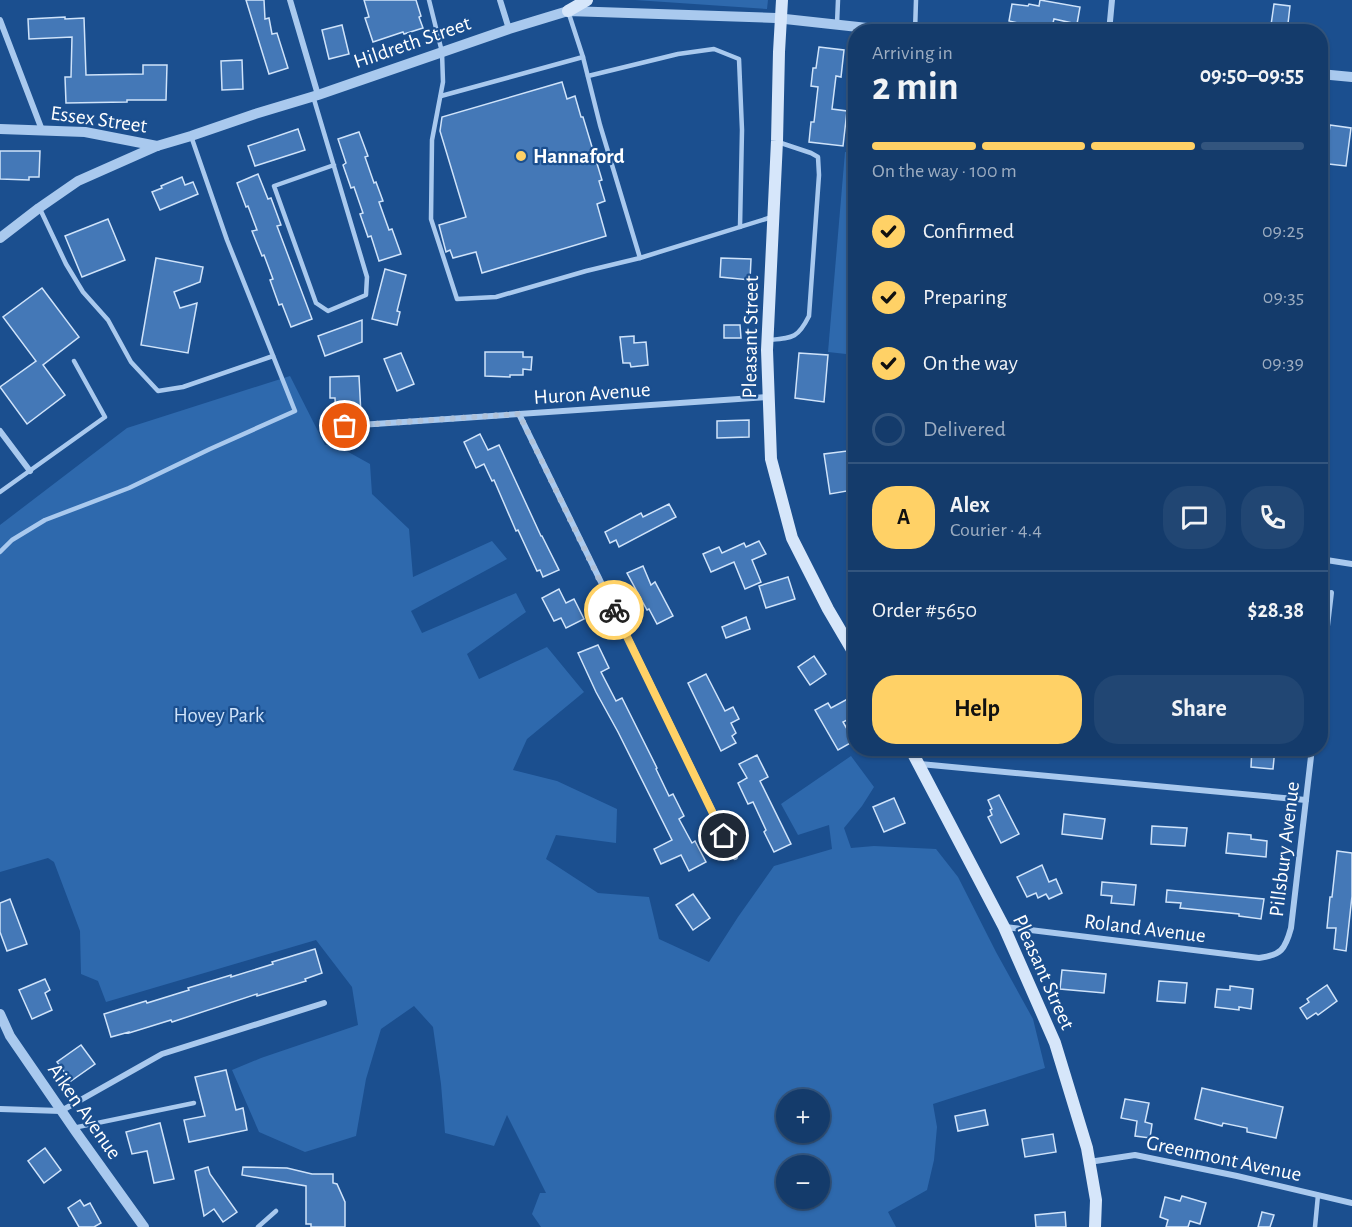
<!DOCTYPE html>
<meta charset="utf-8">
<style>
:root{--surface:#143b6b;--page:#214673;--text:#f1f3f6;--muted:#9dadc1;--line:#33557e;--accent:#ffd166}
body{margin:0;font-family:"Alegreya Sans",sans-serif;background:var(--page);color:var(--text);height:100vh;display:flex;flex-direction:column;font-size:22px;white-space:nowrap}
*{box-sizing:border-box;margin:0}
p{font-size:20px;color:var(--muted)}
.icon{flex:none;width:33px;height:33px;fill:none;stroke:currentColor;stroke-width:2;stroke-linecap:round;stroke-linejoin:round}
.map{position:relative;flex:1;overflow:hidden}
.side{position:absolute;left:848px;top:24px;width:480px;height:732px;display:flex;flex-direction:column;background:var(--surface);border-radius:24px;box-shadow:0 2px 4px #0004,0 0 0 2px var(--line)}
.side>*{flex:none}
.fabs{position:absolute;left:776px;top:1089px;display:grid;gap:12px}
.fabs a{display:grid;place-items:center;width:54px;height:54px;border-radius:50%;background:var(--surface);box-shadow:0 2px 4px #0004,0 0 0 2px var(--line);font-size:30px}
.pin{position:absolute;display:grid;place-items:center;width:51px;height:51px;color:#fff;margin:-26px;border:3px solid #fff;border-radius:50%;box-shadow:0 2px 6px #0007}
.courier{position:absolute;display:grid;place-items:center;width:60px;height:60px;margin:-30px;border:4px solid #ffd166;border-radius:50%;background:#fff;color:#222;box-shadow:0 2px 8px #0007}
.head em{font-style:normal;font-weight:600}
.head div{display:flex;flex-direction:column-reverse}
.head{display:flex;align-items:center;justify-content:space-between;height:102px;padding:0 24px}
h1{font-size:39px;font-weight:600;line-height:45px}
.bar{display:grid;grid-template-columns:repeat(4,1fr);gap:9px 6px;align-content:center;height:72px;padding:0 24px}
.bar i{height:8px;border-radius:4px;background:var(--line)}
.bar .on{background:var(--accent)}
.bar p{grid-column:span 4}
.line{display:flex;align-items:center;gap:15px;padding:0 24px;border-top:2px solid var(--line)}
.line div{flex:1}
.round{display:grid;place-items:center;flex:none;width:63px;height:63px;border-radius:24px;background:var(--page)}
ol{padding:0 24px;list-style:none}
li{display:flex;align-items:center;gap:18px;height:66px}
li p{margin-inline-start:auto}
li .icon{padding:6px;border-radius:50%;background:var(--accent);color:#111;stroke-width:4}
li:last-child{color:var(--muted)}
li i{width:33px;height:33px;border:3px solid var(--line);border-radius:50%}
.action{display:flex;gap:12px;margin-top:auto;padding:12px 24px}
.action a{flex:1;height:69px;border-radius:24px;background:var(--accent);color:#111;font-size:24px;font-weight:600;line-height:69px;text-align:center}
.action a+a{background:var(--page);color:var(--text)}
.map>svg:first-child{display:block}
.green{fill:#2e69ad;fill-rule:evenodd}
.building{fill:#4478b7;stroke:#cfe3fa;stroke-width:1.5}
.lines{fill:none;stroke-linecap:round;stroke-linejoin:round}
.service{stroke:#a9c9ee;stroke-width:4.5}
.minor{stroke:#a9c9ee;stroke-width:6}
.tertiary{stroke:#a9c9ee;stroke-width:10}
.secondary{stroke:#d6e6fa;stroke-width:12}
.done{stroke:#afc1d8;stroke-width:6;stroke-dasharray:0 10.8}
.route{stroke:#ffd166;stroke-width:8}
.poi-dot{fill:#ffd166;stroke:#1b4f8f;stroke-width:2}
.labels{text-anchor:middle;stroke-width:4.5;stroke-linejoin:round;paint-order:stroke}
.street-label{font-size:21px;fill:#fff;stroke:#1b4f8f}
.poi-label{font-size:21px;font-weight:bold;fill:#fff;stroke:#1b4f8f;text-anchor:start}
.park-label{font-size:21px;fill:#cfe3fa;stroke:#1b4f8f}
</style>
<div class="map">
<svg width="1352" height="1227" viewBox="0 0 1352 1227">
<rect width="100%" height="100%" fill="#1b4f8f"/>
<g class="green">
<polygon points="635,0 768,0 767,9"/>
<polygon points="845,152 855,153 855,355 828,352"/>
<path d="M290,376L325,445L334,444L370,464L372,494L409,529L413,577L492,541L507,559L411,611L422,633L516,593L526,612L467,654L479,679L547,647L584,692L527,739L513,770L557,781L617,809L616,843L556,835L546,859L598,893L649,897L659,939L709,962L738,917L774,866L832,849L829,825L798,835L781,804L851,756L874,787L862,806L844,828L851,848L874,846L936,849L958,877L996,952L1033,1019L1045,1068L933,1104L937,1127L934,1160L927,1190L888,1212L896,1227H541L532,1214L540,1193H546L507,1115L494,1146L445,1133L441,1084L433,1027L414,1006L381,1029L366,1079L356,1136L305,1152L259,1132L232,1070L261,1058L358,1025L352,987L316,940L106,1002L98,981L81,974L80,931L54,862L48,858L0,872V525L127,428ZM786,1100H819V1132H786ZM786,1166H819V1198H786Z"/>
</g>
<g class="building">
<polygon points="246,0 264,0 265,19 269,18 272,34 277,33 288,68 269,74"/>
<polygon points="364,0 416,0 421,16 419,17 423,28 404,34 403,32 373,42 365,18 369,17"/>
<polygon points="1040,0 1080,7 1077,24 1054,19 1052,27 1038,24 1037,27 1009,21 1012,4 1028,6 1029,4 1039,6"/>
<polygon points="1274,4 1290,6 1287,32 1270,32"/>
<polygon points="65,17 65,19 84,18 86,75 143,74 143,65 167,65 166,100 127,100 127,102 66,103 65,77 71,77 72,37 29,39 28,19"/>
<polygon points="342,25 349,54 329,59 322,30"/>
<polygon points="819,47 844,50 841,77 836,76 832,109 847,111 843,146 809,142 811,122 814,122 818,87 811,86 813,68 816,68"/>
<polygon points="242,60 243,89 222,90 221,61"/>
<polygon points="562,82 567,99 575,96 581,117 583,117 602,180 599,181 605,201 597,204 606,236 482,273 476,252 453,258 450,250 446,252 439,225 466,217 440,131 442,117"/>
<polygon points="1330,125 1351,128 1346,166 1320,163 1323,146 1327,147"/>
<polygon points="298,129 305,150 255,166 248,146"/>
<polygon points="359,132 368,156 365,157 374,183 376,182 383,201 379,202 389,230 392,229 401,254 379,261 371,236 368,237 360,214 363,213 354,187 351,188 343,165 346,163 338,139"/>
<polygon points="0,151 40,151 39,177 29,177 29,180 0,179"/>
<polygon points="258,174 268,199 271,198 281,225 277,226 312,319 291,327 282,304 279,305 270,280 273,279 264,255 262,256 252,231 257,230 248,206 246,207 237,183"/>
<polygon points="182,177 185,185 193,182 198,194 160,210 152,192 162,188 161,186"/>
<polygon points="108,219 125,260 82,277 65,236"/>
<polygon points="156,258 203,267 200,282 174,292 180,308 197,303 188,353 141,345"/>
<polygon points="721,258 751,259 750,280 720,277"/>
<polygon points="385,269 406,275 397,311 400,312 397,325 372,319"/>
<polygon points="42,288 79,337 43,365 65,395 27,424 0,387 36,361 3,317"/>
<polygon points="362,320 362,342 325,356 318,336"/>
<polygon points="724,325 740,325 741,338 724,338"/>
<polygon points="634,336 634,343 646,342 648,365 631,367 630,363 623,363 620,337"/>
<polygon points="485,352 523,352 523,357 532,357 531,370 523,369 523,375 510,375 510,377 485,376"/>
<polygon points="401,353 414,384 397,391 384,359"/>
<polygon points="799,353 828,355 824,402 795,398"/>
<polygon points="359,376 361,415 336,416 335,398 330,398 330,377"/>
<polygon points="749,420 749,437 717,438 717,421"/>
<polygon points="480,434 488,450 499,445 541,536 542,536 559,570 543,577 540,570 537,571 518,530 516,531 494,480 492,481 484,464 476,468 464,442"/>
<polygon points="847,451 853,490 830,494 824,454"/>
<polygon points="669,504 676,517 619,547 616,540 610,543 605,532 641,513 643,517"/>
<polygon points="759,541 766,554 752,560 761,582 745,589 734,562 711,572 703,554 719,547 722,553 744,543 746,547"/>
<polygon points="643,566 651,585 655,582 673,616 657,624 649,609 647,610 627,573"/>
<polygon points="788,577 795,599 766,608 759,586"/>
<polygon points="559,589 566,603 574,599 584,619 566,628 561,618 554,621 542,598"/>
<polygon points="746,617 750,629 726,638 722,627"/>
<polygon points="598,645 609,668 601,672 616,701 622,698 657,768 656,769 669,796 673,794 684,816 679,819 692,843 695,841 706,862 689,871 681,855 661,864 654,849 672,840 618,732 596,692 578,653"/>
<polygon points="814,656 826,674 810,685 798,667"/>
<polygon points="706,674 725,711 733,707 739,719 731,723 736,733 732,736 736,743 721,751 688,683"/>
<polygon points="855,695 855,716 843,722 854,741 838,750 815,710 828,703 831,708"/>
<polygon points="1252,748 1275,748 1273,769 1251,767"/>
<polygon points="757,755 768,777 760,781 791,844 774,852 764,832 766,830 753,802 748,804 738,783 747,778 739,764"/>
<polygon points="999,795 1019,834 1001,843 988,817 992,815 990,810 992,809 988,800"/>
<polygon points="894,798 905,823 884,832 873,807"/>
<polygon points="1064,814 1105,819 1102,839 1062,834"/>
<polygon points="1152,826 1187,828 1185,846 1151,844"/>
<polygon points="1228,833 1251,835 1251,839 1267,841 1266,857 1226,853"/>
<polygon points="1337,851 1352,853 1352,896 1346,951 1334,949 1336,928 1327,928 1330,897 1332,897"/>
<polygon points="1042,865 1049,882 1056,879 1062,893 1049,899 1046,894 1038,898 1036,893 1027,897 1017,877"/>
<polygon points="1102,882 1136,885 1134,905 1111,903 1112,896 1101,895"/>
<polygon points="1167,890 1264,899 1261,919 1239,916 1239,914 1180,908 1181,903 1166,902"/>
<polygon points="693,894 710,918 693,930 676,905"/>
<polygon points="10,899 27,944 7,951 0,932 0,903"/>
<polygon points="315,949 322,973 305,979 306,981 257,996 257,994 172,1022 171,1020 129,1033 129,1032 111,1037 104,1014 146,1001 147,1003 189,990 188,988 231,975 231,977 273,964 272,962"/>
<polygon points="1062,970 1106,974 1104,993 1060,989"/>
<polygon points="45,979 50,990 45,993 52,1010 32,1019 19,990"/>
<polygon points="1159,981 1187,983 1185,1003 1157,1001"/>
<polygon points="1327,985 1337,1001 1318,1015 1316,1013 1307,1019 1300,1008 1309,1002 1307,999"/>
<polygon points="1230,986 1253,989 1251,1009 1239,1007 1239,1010 1215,1007 1217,989 1230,990"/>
<polygon points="81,1045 95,1064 71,1081 57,1062"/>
<polygon points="226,1070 236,1110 243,1108 247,1130 189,1142 184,1120 205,1116 195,1077"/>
<polygon points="1202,1088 1283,1107 1276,1138 1247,1132 1247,1128 1223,1123 1222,1126 1195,1119"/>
<polygon points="1125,1099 1149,1103 1145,1122 1152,1124 1150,1138 1135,1136 1137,1121 1121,1118"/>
<polygon points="985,1110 988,1125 958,1131 955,1116"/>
<polygon points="160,1123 174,1179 154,1183 147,1151 132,1154 126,1132"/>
<polygon points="1053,1134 1056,1152 1025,1157 1022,1139"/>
<polygon points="45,1148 61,1170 44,1183 28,1161"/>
<polygon points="208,1167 210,1174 237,1212 223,1222 214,1209 204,1216 195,1171"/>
<polygon points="243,1167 287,1168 312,1174 333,1174 333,1183 337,1184 345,1202 345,1227 311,1227 311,1224 306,1224 306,1186 242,1175"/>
<polygon points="1182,1196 1206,1203 1200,1224 1190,1221 1188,1227 1166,1227 1168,1220 1160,1217 1165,1197 1180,1201"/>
<polygon points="80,1200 84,1206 90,1203 101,1223 94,1227 79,1227 68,1208"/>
<polygon points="1065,1212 1066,1227 1036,1227 1035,1215"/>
<polygon points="1262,1212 1274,1215 1270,1227 1258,1227"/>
</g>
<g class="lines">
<g class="service">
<polyline points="429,0 442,52 443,82 432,140 431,219 457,299 496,297 586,271 640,258"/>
<polyline points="568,11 583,57 600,125 640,258 772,217"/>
<polyline points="837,24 838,0"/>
<polyline points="915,32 916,0"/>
<polyline points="588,76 678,54 714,49 739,59 742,130 740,227"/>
<polyline points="313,96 367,277 366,295 328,311 316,303 274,186 334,165"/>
<polyline points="441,96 583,57"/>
<polyline points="40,209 66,264 83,292 108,320 131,362 158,391 183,387 273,356"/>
<path d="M770,340C793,338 798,338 809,316L819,175L818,157L811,153L778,142"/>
<polyline points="0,492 105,417 74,361"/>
<polyline points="0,552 12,540 45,520 129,488 210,449 295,411 227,240 191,136"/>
<polyline points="73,1128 194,1103"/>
<polyline points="258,1227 276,1211"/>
<polyline points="1315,1227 1318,1195"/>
</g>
<g class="minor">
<polyline points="290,0 318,95"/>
<polyline points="500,0 509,29"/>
<polyline points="0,20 42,130"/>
<polyline points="1109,32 1112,0"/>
<polyline points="519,414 735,857"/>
<polyline points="345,426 768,397"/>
<polyline points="0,431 30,471"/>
<polyline points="1320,559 1352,564"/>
<polyline points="1320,685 1331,593"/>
<polyline points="920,764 1306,800"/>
<path d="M1005,927L1259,958C1281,955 1285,950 1291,928L1312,748"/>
<polyline points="0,1109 61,1111 162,1054 324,1003"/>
<polyline points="1089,1162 1135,1155 1237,1176 1352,1203"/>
</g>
<g class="tertiary">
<polyline points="1320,74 1352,77"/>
<polyline points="0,129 85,132 157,146"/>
<polyline points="0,238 39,208 78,181 157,146 191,136 255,114 318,95 509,29 568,11 776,18 904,32"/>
<polyline points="0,1014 10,1036 76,1132 144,1227"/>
</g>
<g class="secondary">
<polyline points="782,0 779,52 777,141 767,350 771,459 792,538 828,609 855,655"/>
<polyline points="568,11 587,0"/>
<polyline points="910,748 1004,927 1055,1043 1087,1148 1096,1200 1095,1227"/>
</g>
</g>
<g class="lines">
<polyline class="done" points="345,426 519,414 614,610"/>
<polyline class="route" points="614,610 724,836"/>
</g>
<circle class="poi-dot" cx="521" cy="156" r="6"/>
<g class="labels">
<g class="street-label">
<text transform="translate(412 42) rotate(-19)" y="7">Hildreth Street</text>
<text transform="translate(99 119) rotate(8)" y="7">Essex Street</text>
<text transform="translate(750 337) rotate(-89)" y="7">Pleasant Street</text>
<text transform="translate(592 393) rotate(-4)" y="7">Huron Avenue</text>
<text transform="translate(1284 849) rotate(-83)" y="7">Pillsbury Avenue</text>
<text transform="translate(1145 928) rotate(7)" y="7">Roland Avenue</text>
<text transform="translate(1044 972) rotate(66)" y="7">Pleasant Street</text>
<text transform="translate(85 1111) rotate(55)" y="7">Aiken Avenue</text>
<text transform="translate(1224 1158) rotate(12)" y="7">Greenmont Avenue</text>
</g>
<g class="poi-label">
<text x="533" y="163">Hannaford</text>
</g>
<g class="park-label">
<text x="219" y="722">Hovey Park</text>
</g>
</g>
</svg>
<div class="fabs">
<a>+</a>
<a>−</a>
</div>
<div class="pin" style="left:345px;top:426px;background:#ea580c"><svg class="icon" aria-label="bag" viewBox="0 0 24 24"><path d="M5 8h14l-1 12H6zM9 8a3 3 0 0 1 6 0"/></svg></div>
<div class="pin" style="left:724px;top:836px;background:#1f2937"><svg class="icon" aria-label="home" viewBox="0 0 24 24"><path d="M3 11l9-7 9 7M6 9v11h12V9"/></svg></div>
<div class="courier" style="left:614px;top:610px"><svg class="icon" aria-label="bike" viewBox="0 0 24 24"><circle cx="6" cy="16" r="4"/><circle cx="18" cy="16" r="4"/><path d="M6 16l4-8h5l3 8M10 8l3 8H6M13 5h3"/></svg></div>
<section class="side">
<div class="head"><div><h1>2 min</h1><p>Arriving in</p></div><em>09:50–09:55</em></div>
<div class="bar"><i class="on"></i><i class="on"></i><i class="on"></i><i></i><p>On the way · 100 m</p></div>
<ol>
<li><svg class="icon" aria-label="check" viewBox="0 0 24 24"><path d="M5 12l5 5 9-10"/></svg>Confirmed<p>09:25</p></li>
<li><svg class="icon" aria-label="check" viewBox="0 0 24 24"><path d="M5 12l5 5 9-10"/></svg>Preparing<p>09:35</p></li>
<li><svg class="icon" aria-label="check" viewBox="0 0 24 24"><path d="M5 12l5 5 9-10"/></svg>On the way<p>09:39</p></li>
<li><i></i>Delivered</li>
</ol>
<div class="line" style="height:108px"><b class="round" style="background:var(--accent);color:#111">A</b><div><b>Alex</b><p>Courier · 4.4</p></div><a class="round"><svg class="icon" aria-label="chat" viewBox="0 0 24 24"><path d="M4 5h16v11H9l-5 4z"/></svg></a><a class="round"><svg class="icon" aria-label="phone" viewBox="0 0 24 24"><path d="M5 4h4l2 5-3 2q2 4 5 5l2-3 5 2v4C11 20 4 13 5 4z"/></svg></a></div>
<div class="line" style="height:78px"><div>Order #5650</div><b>$28.38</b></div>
<div class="action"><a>Help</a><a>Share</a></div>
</section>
</div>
